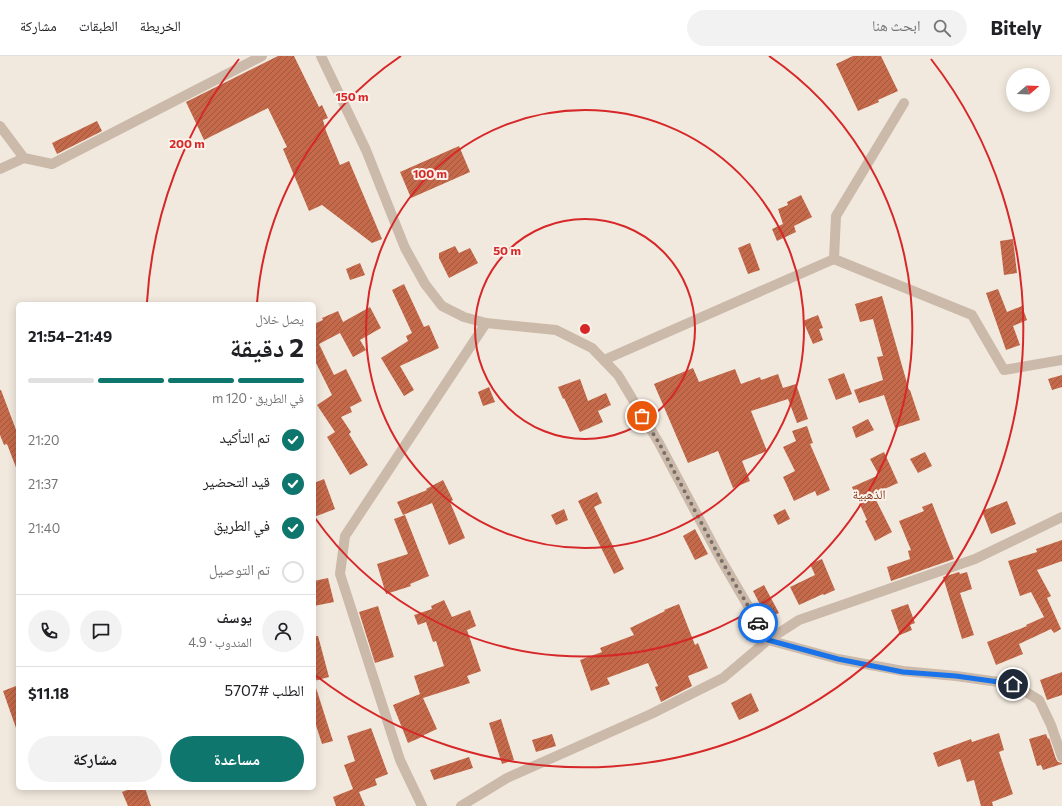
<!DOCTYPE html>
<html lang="ar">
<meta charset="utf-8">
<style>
:root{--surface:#fff;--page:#f2f2f2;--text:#202124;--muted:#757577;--line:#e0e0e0;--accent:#0f766e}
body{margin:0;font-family:Commissioner,"Noto Naskh Arabic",sans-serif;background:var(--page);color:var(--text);direction:rtl;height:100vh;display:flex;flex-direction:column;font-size:15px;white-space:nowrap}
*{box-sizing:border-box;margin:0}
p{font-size:13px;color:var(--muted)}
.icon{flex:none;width:22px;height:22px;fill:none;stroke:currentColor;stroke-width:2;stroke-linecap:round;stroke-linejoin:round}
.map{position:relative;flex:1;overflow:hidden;direction:ltr}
.panel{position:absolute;left:16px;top:246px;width:300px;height:488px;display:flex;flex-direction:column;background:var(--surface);border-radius:6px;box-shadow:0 2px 10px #0003;direction:rtl}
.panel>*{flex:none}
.needle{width:26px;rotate:71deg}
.buttons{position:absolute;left:1006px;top:12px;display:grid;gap:8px}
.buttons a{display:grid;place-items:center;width:44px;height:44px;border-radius:50%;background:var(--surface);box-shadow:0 2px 10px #0003;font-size:20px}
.pin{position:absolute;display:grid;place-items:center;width:34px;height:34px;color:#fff;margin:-17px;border:2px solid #fff;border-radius:50%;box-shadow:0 1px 4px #0007}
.courier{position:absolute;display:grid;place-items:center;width:40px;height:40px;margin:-20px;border:3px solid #1a73e8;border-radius:50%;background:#fff;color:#222;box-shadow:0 1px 5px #0007}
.summary em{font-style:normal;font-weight:700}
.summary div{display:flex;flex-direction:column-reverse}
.summary{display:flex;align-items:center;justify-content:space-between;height:68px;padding:0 12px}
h1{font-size:26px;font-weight:700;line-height:30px}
.bar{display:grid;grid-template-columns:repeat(4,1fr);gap:6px 4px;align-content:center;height:48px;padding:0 12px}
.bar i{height:5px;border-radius:3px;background:var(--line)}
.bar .on{background:var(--accent)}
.bar p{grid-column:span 4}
.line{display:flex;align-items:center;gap:10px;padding:0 12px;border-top:1px solid var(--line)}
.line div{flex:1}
.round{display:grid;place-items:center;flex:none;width:42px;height:42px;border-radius:21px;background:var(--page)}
ol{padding:0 12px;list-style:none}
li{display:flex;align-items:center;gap:12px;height:44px}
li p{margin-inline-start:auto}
li .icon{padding:4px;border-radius:50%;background:var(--accent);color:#fff;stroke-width:4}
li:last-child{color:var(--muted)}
li i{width:22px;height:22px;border:2px solid var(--line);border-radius:50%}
.button{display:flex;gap:8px;margin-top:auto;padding:8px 12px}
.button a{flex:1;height:46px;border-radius:24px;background:var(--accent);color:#fff;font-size:16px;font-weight:700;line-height:46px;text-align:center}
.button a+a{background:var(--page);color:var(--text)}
header{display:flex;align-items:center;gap:24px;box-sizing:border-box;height:56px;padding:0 20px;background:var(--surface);border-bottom:1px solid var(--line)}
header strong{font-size:19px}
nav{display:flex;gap:22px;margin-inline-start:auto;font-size:14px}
.search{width:280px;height:36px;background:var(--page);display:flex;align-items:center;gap:10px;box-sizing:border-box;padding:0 14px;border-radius:22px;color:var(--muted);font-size:15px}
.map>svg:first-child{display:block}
.building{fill:url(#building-hatch)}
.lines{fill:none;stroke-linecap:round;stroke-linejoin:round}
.minor{stroke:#cbb9aa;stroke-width:10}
.done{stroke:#796f68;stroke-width:4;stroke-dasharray:0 7.2}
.route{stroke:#1a73e8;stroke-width:5}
.ring{fill:none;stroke:#d62828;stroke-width:2}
.labels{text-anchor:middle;stroke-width:4;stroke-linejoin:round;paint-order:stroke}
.quarter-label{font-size:13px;fill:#863c23;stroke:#faf3eb}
.centre{fill:#d62828;stroke:#faf3eb;stroke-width:2}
.ring-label{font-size:12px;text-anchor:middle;font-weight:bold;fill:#d62828;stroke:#faf3eb;stroke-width:4;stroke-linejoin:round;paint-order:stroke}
</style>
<header>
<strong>Bitely</strong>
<div class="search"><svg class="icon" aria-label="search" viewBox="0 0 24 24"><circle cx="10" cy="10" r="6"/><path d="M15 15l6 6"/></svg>ابحث هنا</div>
<nav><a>الخريطة</a><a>الطبقات</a><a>مشاركة</a></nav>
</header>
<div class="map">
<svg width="1062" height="750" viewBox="0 0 1062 750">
<defs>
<pattern id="building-hatch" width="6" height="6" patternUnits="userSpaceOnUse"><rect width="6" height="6" fill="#c4694a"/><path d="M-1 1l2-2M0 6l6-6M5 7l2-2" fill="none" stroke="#a0573e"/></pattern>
</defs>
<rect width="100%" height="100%" fill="#f2e9de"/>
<g class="building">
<polygon points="278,0 294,0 319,51 322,49 328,62 323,64 326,75 340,109 349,105 382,183 372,187 322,149 309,155 283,93 287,91 268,52 204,84 186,46"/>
<polygon points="853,0 881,0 898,35 878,44 879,46 858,55 836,8"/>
<polygon points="97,65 102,75 57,98 52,87"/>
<polygon points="459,90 470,116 411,142 400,116"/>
<polygon points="801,139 812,161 794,170 796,176 777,185 772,173 783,168 778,153 788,149 787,146"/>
<polygon points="1013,183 1017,217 1004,219 1000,185"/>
<polygon points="750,187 760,214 748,218 738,192"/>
<polygon points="455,190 459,197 470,192 478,207 449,222 439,202 439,197"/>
<polygon points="360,207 365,219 350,224 346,213"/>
<polygon points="404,228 424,271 429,269 439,292 400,310 414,334 404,340 381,302 408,285 406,280 412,277 392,234"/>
<polygon points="998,233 1007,256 1022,250 1027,264 1013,270 1020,289 1006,294 986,237"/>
<polygon points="882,240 909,334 910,334 920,364 895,372 884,339 859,347 854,334 883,324 877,301 883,300 873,263 860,266 855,248"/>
<polygon points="370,251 381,272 360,284 366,294 353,301 340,277 319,288 334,319 346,313 362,345 350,351 352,356 341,361 351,376 349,378 368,409 350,419 327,381 335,376 317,349 332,339 314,303 314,268 323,264 322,262 338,255 343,266"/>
<polygon points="818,259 823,272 819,273 823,284 813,288 803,265"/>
<polygon points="693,312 699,326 735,313 741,328 760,321 761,324 778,318 783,332 796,328 808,363 797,367 788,343 751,355 767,395 742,405 750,425 733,432 718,395 688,407 654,328"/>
<polygon points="844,317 852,338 836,344 828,323"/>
<polygon points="1062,319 1062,331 1052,334 1048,323"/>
<polygon points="580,323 588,345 606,337 611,349 598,355 603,366 580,376 564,342 563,343 558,331"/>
<polygon points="489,331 495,346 483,350 478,336"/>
<polygon points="0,334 1,334 18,379 18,414 17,414 7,388 4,389 0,379"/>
<polygon points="868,363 874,374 856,382 852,371"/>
<polygon points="807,370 813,387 810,388 830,434 817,440 815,435 794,445 783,421 795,415 783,391 796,385 792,375"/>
<polygon points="884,396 898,427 873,438 892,476 875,485 865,465 867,464 852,431 879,419 870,403"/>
<polygon points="925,396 932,410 918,417 910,403"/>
<polygon points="324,423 335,453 314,461 314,427"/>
<polygon points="443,424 453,444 450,446 465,482 449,489 432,447 403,459 397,446 427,434 426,433"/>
<polygon points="597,436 602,447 594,451 624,513 614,518 578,445"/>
<polygon points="1007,445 1016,468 991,478 982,455"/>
<polygon points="932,447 954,503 891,525 887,511 910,503 908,495 911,494 899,465 924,455 922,451"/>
<polygon points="564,453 568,464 556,469 551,459"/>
<polygon points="785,453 790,463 778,469 773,459"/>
<polygon points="405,459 429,520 410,528 411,530 386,538 377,508 408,498 394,463"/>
<polygon points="695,473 708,498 695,504 683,480"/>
<polygon points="1062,484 1062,505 1037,514 1051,540 1047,542 1061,573 1054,577 1051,573 1019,588 1023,598 996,609 987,586 1027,570 1026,569 1044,561 1031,536 1020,540 1008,505 1037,496 1036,493"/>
<polygon points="822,503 835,534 824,539 823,538 799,549 790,531 815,519 810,508"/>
<polygon points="959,516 960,518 967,516 972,533 960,537 974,579 962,583 943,521"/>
<polygon points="328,522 334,546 314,550 314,525"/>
<polygon points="764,529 779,557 767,562 753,535"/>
<polygon points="444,544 452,561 470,554 476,570 467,574 481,615 467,620 470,627 423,642 437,673 424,679 424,680 408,687 393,649 420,638 414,620 444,610 436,585 433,586 426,566 418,569 414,559 432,553 431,550"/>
<polygon points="679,548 695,589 698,587 708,612 688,620 692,630 661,646 655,631 658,630 648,607 607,622 610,628 591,635 580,604 602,596 600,592 634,579 630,572 665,555 664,554"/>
<polygon points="908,548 915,567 910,569 912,574 900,579 891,554"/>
<polygon points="378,550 394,601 375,607 359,556"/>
<polygon points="314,580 318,580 329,621 314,625"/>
<polygon points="1062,616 1062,639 1047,644 1040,624"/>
<polygon points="16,630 18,638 18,672 16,672 3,635"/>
<polygon points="316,632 333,685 322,688 314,663 314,633"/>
<polygon points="751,637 759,655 739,664 731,647"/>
<polygon points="501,663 514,704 502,708 489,667"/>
<polygon points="371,672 388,718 375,723 377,729 359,736 365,750 336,750 333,741 353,733 344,709 355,705 347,680"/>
<polygon points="999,677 1004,694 999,696 1013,738 992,746 993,750 981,750 974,724 967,726 960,703 938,711 933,697 971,683 972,686"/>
<polygon points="552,678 556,690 536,696 532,684"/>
<polygon points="1046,678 1048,683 1049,682 1056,703 1058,706 1062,707 1062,708 1043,714 1041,709 1037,710 1029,683"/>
<polygon points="469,701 473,712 434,724 430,714"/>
<polygon points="132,732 145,732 151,750 128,750 122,736"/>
</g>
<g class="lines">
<g class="minor">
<polyline points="321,0 366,94 405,192 425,228 442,250 464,261 486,267 556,274 592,292 618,319 659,387 720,502 768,584 838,603 903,615 956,620 1013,628 1039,644 1051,669 1062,701"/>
<polyline points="0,70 24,102"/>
<polyline points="869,105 904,47 836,160 834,203 972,259 1004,314 1062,304"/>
<polyline points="0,113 24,102 52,108 262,0"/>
<polyline points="604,304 834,203"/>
<polyline points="422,750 400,704 340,518 345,480 486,267"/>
<polyline points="461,750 507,722 651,658 723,622 768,584 799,564 975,503 1062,461"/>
</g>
</g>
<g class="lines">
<polyline class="done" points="642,360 659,387 720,502 758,567"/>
<polyline class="route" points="758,567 768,584 838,603 903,616 956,620 1013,628"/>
</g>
<g class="ring">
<circle cx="585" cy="273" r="110"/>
<circle cx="585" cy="273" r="219"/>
<path d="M257 247A329 329 0 0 1 401 0M769 0A329 329 0 1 1 315 462"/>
<path d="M147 246A439 439 0 0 1 239 3M931 3A439 439 0 0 1 315 619"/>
</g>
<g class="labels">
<g class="quarter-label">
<text x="869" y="443">الذهبية</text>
</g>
</g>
<circle cx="585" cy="273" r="6" class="centre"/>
<g class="ring-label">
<text x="352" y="45">150 m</text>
<text x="187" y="92">200 m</text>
<text x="430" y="122">100 m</text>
<text x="507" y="199">50 m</text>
</g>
</svg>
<div class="buttons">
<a><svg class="needle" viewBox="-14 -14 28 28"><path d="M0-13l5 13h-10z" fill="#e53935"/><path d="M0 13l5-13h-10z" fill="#757577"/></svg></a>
</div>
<div class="pin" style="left:642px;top:360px;background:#ea580c"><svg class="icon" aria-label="bag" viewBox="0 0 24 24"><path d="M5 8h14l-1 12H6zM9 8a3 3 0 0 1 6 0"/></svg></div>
<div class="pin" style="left:1013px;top:628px;background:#1f2937"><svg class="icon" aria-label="home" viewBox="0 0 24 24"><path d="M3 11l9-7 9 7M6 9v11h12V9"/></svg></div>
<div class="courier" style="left:758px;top:567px"><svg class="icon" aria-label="car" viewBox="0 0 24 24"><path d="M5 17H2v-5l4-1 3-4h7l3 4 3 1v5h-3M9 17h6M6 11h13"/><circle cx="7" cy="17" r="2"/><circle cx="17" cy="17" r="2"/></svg></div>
<section class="panel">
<div class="summary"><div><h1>2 دقيقة</h1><p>يصل خلال</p></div><em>21:49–21:54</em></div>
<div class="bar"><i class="on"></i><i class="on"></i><i class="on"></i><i></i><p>في الطريق · 120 m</p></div>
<ol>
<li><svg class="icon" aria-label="check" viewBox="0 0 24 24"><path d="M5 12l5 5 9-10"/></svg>تم التأكيد<p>21:20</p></li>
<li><svg class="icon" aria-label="check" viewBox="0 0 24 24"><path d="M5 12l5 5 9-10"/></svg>قيد التحضير<p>21:37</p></li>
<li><svg class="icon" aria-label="check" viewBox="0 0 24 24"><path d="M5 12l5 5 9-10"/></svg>في الطريق<p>21:40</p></li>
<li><i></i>تم التوصيل</li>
</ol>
<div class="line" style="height:72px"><a class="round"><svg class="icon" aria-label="person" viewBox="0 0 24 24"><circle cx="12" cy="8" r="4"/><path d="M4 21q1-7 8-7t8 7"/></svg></a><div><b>يوسف</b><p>المندوب · 4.9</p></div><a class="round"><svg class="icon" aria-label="chat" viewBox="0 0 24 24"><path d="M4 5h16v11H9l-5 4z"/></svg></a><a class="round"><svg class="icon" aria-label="phone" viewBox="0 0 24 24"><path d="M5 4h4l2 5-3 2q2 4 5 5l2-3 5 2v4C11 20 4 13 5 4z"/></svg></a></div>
<div class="line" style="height:52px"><div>الطلب #5707</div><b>$11.18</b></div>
<div class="button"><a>مساعدة</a><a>مشاركة</a></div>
</section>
</div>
